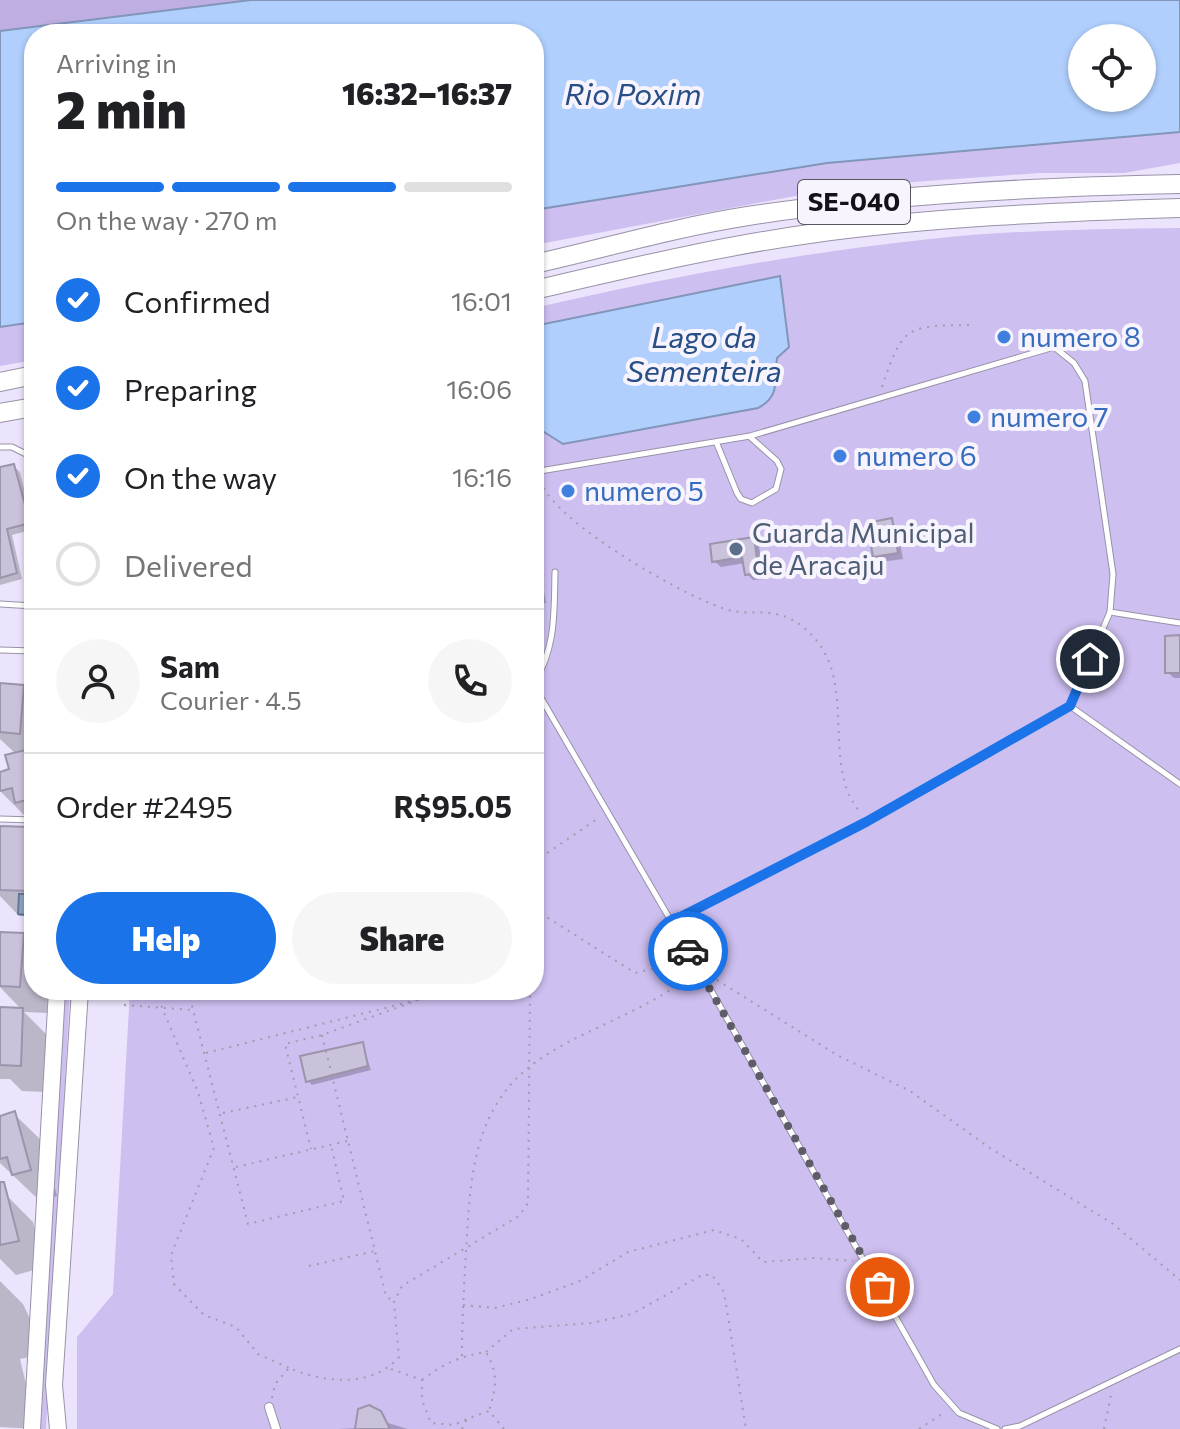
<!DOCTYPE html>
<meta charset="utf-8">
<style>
:root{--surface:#fff;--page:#f6f6f6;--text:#202124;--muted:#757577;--line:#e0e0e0;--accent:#1a73e8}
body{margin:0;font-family:Commissioner,sans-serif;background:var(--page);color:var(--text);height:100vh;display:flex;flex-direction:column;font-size:30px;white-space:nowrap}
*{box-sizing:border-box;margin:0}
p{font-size:26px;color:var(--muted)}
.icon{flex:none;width:44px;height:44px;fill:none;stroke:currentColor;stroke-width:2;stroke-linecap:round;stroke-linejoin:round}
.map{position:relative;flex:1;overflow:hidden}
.details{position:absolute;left:24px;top:24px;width:520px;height:976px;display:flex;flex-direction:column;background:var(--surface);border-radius:32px;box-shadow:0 2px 6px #0004}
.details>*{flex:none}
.fabs{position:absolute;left:1068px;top:24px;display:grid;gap:16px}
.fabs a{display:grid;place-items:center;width:88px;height:88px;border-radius:50%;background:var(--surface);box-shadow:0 2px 6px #0004;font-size:40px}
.pin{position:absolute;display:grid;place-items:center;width:68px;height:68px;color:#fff;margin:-34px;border:4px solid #fff;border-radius:50%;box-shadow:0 2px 8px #0007}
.courier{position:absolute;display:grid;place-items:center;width:80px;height:80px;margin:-40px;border:6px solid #1a73e8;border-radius:50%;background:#fff;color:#222;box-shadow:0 2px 10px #0007}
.head em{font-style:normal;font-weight:800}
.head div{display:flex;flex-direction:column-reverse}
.head{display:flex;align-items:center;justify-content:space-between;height:136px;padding:0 32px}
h1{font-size:52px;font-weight:800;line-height:60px}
.bar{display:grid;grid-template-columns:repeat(4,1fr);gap:12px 8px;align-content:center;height:96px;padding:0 32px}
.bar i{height:10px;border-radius:6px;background:var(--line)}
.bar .active{background:var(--accent)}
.bar p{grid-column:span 4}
.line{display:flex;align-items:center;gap:20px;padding:0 32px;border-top:2px solid var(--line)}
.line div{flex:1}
.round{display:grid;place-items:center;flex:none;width:84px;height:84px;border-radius:42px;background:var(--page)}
ol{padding:0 32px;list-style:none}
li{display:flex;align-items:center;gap:24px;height:88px}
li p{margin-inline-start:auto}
li .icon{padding:8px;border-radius:50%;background:var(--accent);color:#fff;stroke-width:4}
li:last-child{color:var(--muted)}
li i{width:44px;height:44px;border:4px solid var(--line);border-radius:50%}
.primary-button{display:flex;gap:16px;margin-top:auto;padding:16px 32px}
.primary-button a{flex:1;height:92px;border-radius:48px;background:var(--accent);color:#fff;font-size:32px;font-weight:800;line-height:92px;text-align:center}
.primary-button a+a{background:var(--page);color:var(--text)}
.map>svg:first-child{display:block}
.green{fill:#cdbff0}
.forest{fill:#beaee1}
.water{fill:#b0cffd;stroke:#8196b9;stroke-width:2;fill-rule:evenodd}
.shadow{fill:#0003}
.building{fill:#c9c2da;stroke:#9b94ab;stroke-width:2}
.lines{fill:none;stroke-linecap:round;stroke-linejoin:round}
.service-casing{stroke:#9992a8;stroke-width:7}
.pedestrian-casing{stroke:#9992a8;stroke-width:10}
.secondary-casing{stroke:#9992a8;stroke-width:18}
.primary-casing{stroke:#9992a8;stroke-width:20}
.path{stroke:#a29caf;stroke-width:2;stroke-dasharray:2 6;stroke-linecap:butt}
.service{stroke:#fff;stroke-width:5}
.pedestrian{stroke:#fff;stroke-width:8}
.secondary{stroke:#fff;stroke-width:16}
.primary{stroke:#fff;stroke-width:18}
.done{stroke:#5f5b68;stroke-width:8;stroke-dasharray:0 14.4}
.route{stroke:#1a73e8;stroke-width:10}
.shop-dot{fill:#3f7fe0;stroke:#f7f4fe;stroke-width:3}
.service-dot{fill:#5c6f8a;stroke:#f7f4fe;stroke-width:3}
.labels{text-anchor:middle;stroke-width:8;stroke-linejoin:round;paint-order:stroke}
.shield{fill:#f7f4fe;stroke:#58555e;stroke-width:2}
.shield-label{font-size:26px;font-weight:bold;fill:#141119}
.shop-label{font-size:28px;fill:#366cbe;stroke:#f7f4fe;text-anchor:start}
.service-label{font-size:28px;fill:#4e5e75;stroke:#f7f4fe;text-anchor:start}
.water-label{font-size:30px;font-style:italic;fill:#274e85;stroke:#f7f4fe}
</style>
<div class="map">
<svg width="1180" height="1429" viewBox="0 0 1180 1429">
<rect width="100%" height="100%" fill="#ebe4fc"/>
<g class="green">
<polygon points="1180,132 1180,163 1124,173 1039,173 843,187 534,245 534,210 566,203 827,163"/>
<path d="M1180,228V1429H77V1337L113,1294L130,990H534V308C665,278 797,253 930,239C1013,230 1097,229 1180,228Z"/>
<polygon points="34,322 34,360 0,366 0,327"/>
<polygon points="62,990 70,990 46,1429 36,1429"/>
</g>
<polygon class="forest" points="0,0 251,0 0,31"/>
<g class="water">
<path d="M251,0H1180V132L827,163L534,210V34H34V322L0,327V31ZM1082,38H1142V98H1082Z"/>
<path d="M780,276L789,347L777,358C774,380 781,396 758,408L563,444L541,430L534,326Z"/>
<polygon points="19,894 34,894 34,916 18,914"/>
</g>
<g class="shadow">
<polygon points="13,466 20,472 34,529 12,535 22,579 0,585 0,469"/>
<polygon points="891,521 897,527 903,559 881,562 875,556"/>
<polygon points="753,539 759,546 764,579 753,580 747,574 745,563 721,567 714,561"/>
<polygon points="534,580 543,586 546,603 534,605"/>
<polygon points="1180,637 1180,678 1174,678 1167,672"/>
<polygon points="0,685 23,687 34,698 34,819 26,817 0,791 0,774 11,771 16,754 0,739"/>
<polygon points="0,828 34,833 34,916 19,916 0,896"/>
<polygon points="23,935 34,946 34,990 48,990 47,1013 24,1012 49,1037 47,1092 22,1091 10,1079 0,1079 0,1009 22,1010 0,987 0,953"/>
<polygon points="362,1045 371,1070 312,1085 308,1081"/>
<polygon points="14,1114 42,1141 57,1196 40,1201 0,1163 0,1118"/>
<polygon points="6,1195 33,1222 45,1267 16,1275 0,1259 0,1197"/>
<polygon points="0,1281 23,1304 31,1321 35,1356 20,1359 26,1384 34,1392 35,1429 0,1427"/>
<polygon points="366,1407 375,1409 388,1423 408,1429 338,1429 357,1428 357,1415"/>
</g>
<g class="building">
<polygon points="14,464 30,523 7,529 17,573 0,578 0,467"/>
<polygon points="892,518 898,553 873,557 867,523"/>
<polygon points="754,537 759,573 745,575 742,557 712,562 710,544"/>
<polygon points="1180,635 1180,673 1165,673 1165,636"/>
<polygon points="0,683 24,685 20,734 0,732"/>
<polygon points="34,748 34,798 15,803 12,788 0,791 0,772 9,769 5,755"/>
<polygon points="0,826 31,827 34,833 34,884 30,891 0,890"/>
<polygon points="0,932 24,933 20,987 0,986"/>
<polygon points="0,1007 23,1008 21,1066 0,1065"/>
<polygon points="363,1042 368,1066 306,1082 300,1056"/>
<polygon points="15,1111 31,1170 12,1175 7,1157 0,1159 0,1116"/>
<polygon points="0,1182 4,1182 19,1241 0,1245"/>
<polygon points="369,1405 381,1411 390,1429 355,1429 358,1409"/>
</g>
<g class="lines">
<g class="service-casing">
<g id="service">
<polyline points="717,444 737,493 741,499 752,503 776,489 781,469 777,461 750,437"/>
<polyline points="0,447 12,447 34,458"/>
<polyline points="534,472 750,436 1054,347 1074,363 1085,381 1113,574 1110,612 1070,706 866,822 671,922"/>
<polyline points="0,604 34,606"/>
<polyline points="1110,612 1180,623"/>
<polyline points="0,650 34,651"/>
<path d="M534,683C556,647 554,614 555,572"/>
<polyline points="534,686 699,969 934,1385 959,1413 997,1429"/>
<polyline points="1070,706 1180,784"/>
<polyline points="0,819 34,820"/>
<polyline points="1005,1429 1020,1426 1180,1349"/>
</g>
</g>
<g class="pedestrian-casing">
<polyline id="pedestrian" points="269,1407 276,1429"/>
</g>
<g class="secondary-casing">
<g id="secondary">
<polyline points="32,1429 57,990"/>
<polyline points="58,1429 54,1385 80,990"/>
</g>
</g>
<g class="primary-casing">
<g id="primary">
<path d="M534,264C605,248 677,227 748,216C892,194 1035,187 1180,184"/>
<path d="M534,290C625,269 716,247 809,234C932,217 1056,212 1180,208"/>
<polyline points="0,382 34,375"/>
<polyline points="0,413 34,407"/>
</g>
</g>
<g class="path">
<path d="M882,387C903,325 906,326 970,325"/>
<polyline points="534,450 537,463"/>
<path d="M540,481C556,523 679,593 722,608C752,619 773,603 803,627C854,668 829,733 846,787C849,797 855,805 861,814"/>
<polyline points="534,862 600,817"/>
<polyline points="534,909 635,973 656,968 676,952"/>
<polyline points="717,980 837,1055 910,1091 990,1148 1113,1224 1180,1280"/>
<polyline points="159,990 162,1008 198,1092 214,1148 171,1255 174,1284 204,1315 236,1327 258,1354 289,1368"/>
<polyline points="188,990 248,1224 344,1201 331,1145"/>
<polyline points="419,990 421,999 434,990"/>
<polyline points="124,1005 192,1010"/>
<polyline points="322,1035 386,1296 394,1302"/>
<polyline points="206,1053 421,999 322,1035 285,1044 311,1149"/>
<polyline points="223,1113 298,1097"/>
<polyline points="236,1167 347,1141"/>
<polyline points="309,1266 375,1251"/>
<polyline points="463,1305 495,1308 531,1299 580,1281 628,1252 714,1230 741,1239 763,1262 815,1258 853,1261"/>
<polyline points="486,1352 513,1329 591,1323 632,1314 702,1275 712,1275 724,1292 746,1429"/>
<path d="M462,1356C462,1321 464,1287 466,1252C470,1186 471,1114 528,1068C575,1030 643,1015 692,974"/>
<polyline points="391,1369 422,1380 422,1400 431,1423 454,1425 467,1419"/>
<path d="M422,1380C443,1364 460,1356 486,1352C499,1374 496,1388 489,1411"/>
<path d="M272,1398L275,1384L289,1368C325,1383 372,1388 399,1357L394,1302L402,1286L519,1216L528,1203L530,990"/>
<polyline points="462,1429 467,1419 489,1411 504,1429"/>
<polyline points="919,1429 945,1412"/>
<polyline points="1104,1429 1111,1395"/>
</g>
<use href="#service" class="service"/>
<use href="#pedestrian" class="pedestrian"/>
<use href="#secondary" class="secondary"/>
<use href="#primary" class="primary"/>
</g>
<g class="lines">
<polyline class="done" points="688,951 880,1287"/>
<polyline class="route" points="688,951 671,922 866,822 1070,706 1090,659"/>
</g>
<g class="shop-dot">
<circle cx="1004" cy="337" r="8"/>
<circle cx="974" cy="417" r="8"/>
<circle cx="840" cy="456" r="8"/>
<circle cx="568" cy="491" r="8"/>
</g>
<circle class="service-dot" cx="736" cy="549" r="8"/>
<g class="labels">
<rect class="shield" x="798" y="180" width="112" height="44" rx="6"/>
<g class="shield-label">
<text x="854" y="211">SE-040</text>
</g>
<g class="shop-label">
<text x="1020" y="347">numero 8</text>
<text x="990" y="427">numero 7</text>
<text x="856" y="466">numero 6</text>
<text x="584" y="501">numero 5</text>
</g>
<g class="service-label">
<text x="752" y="543">Guarda Municipal<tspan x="752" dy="32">de Aracaju</tspan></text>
</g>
<g class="water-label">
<text x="633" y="105">Rio Poxim</text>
<text x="704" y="348">Lago da<tspan x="704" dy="34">Sementeira</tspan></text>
</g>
</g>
</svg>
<div class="fabs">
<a><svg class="icon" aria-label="locate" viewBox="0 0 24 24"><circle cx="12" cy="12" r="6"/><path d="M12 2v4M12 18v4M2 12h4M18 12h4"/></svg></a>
</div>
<div class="pin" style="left:880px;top:1287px;background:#ea580c"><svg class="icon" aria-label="bag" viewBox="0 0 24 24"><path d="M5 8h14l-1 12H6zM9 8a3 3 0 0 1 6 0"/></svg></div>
<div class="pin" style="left:1090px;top:659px;background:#1f2937"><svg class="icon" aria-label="home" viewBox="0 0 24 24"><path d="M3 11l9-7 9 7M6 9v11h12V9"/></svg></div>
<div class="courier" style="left:688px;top:951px"><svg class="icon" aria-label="car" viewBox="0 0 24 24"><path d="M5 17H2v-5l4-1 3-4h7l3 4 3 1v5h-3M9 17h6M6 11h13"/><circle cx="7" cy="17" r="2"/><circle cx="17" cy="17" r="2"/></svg></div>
<section class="details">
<div class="head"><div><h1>2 min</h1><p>Arriving in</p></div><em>16:32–16:37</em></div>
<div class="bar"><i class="active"></i><i class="active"></i><i class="active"></i><i></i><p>On the way · 270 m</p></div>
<ol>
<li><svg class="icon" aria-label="check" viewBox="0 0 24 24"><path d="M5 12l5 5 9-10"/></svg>Confirmed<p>16:01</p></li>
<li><svg class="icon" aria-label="check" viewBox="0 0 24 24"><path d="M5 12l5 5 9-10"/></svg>Preparing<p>16:06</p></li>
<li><svg class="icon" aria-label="check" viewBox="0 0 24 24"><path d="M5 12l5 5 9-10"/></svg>On the way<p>16:16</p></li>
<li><i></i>Delivered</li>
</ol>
<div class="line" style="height:144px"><a class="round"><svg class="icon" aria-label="person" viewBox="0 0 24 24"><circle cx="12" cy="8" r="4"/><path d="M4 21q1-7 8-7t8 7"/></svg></a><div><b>Sam</b><p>Courier · 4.5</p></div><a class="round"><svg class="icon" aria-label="phone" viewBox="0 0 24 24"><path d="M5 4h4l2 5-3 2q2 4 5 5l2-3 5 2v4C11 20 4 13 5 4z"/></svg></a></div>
<div class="line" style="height:104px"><div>Order #2495</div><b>R$95.05</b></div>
<div class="primary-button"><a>Help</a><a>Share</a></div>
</section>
</div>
